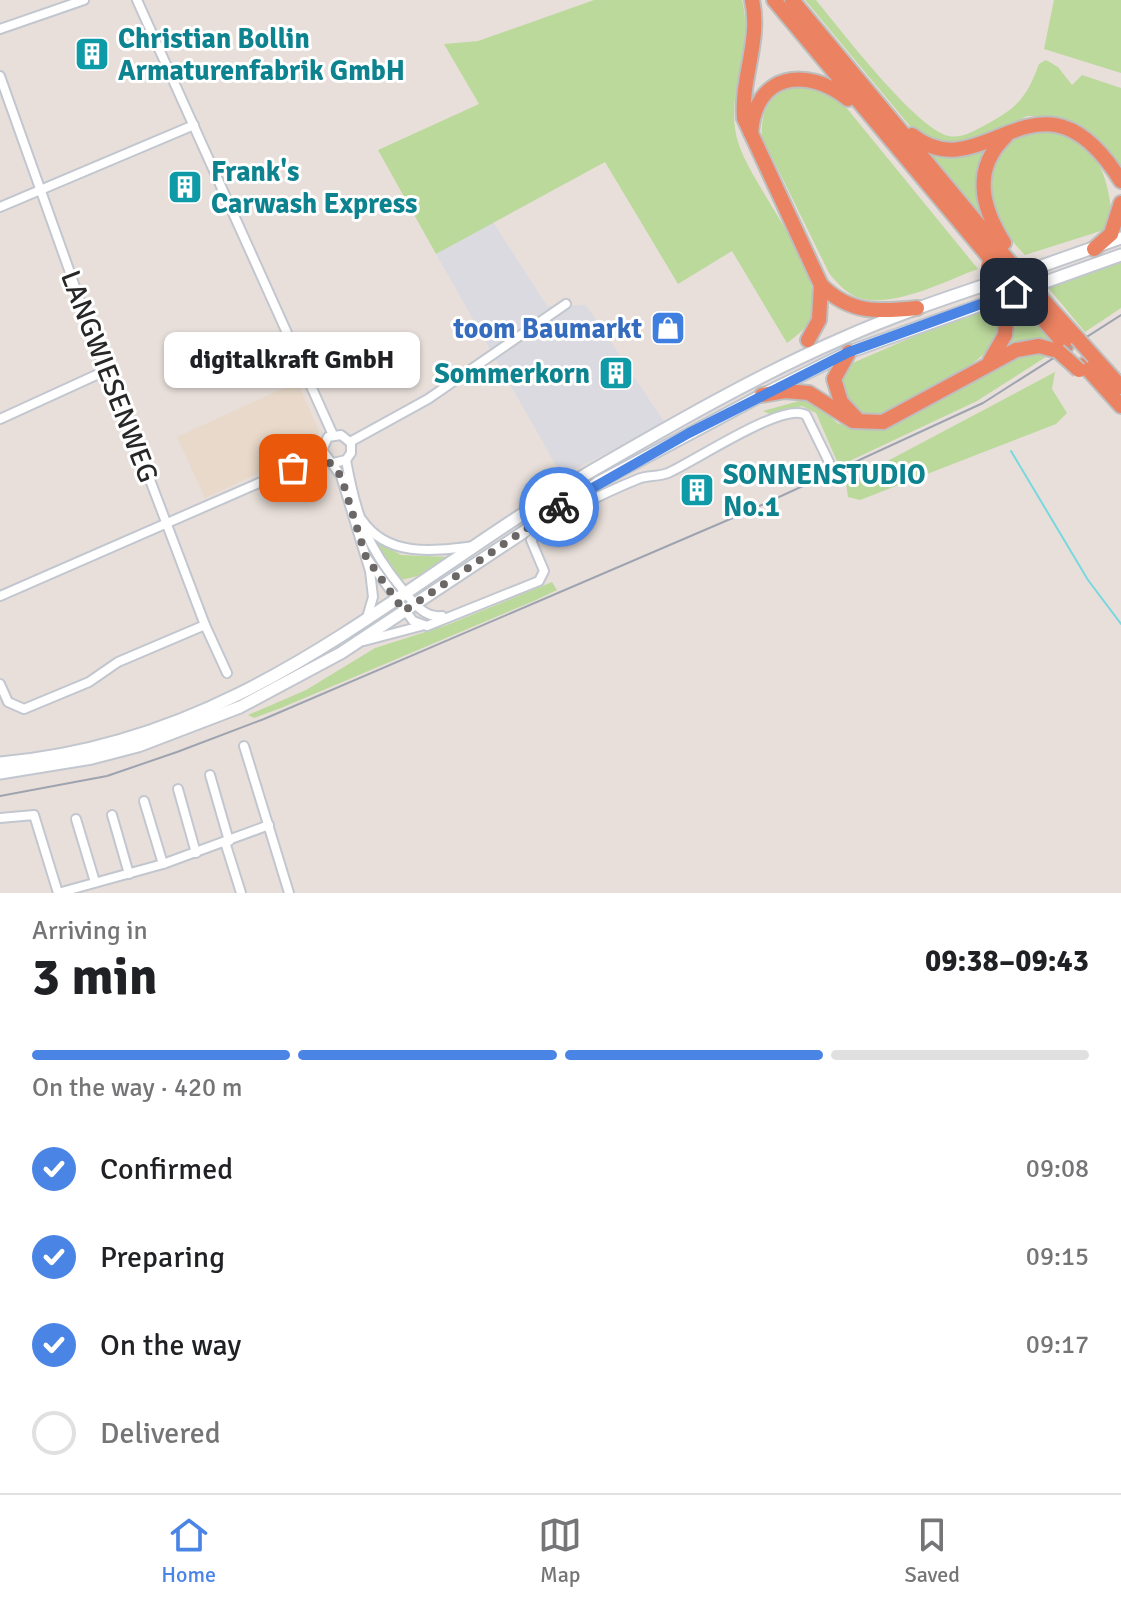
<!DOCTYPE html>
<meta charset="utf-8">
<style>
:root{--surface:#fff;--page:#f6f6f6;--text:#202124;--muted:#757577;--line:#e0e0e0;--accent:#4a85e5}
body{margin:0;font-family:Signika,sans-serif;background:var(--page);color:var(--text);height:100vh;display:flex;flex-direction:column;font-size:30px;white-space:nowrap}
*{box-sizing:border-box;margin:0}
p{font-size:26px;color:var(--muted)}
.icon{flex:none;width:44px;height:44px;fill:none;stroke:currentColor;stroke-width:2;stroke-linecap:round;stroke-linejoin:round}
.map{position:relative;height:893px;overflow:hidden}
.panel{display:flex;flex-direction:column;background:var(--surface);flex:1}
.panel>*{flex:none}
.pin{position:absolute;display:grid;place-items:center;width:68px;height:68px;color:#fff;margin:-34px;border-radius:16px;box-shadow:0 4px 12px #0006}
.courier{position:absolute;display:grid;place-items:center;width:80px;height:80px;margin:-40px;border:6px solid #4a85e5;border-radius:50%;background:#fff;color:#222;box-shadow:0 2px 10px #0007}
.bubble{position:absolute;height:56px;border-radius:12px;background:var(--surface);box-shadow:0 2px 6px #0004;font-size:26px;font-weight:700;line-height:56px;text-align:center}
.summary em{font-style:normal;font-weight:700}
.summary div{display:flex;flex-direction:column-reverse}
.summary{display:flex;align-items:center;justify-content:space-between;height:136px;padding:0 32px}
h1{font-size:52px;font-weight:700;line-height:60px}
.bar{display:grid;grid-template-columns:repeat(4,1fr);gap:12px 8px;align-content:center;height:96px;padding:0 32px}
.bar i{height:10px;border-radius:6px;background:var(--line)}
.bar .current{background:var(--accent)}
.bar p{grid-column:span 4}
ol{padding:0 32px;list-style:none}
li{display:flex;align-items:center;gap:24px;height:88px}
li p{margin-inline-start:auto}
li .icon{padding:8px;border-radius:50%;background:var(--accent);color:#fff;stroke-width:4}
li:last-child{color:var(--muted)}
li i{width:44px;height:44px;border:4px solid var(--line);border-radius:50%}
.tabs{display:flex;justify-content:space-around;align-items:center;height:112px;border-top:2px solid var(--line);background:var(--surface);font-size:22px;color:var(--muted)}
.tabs a{display:grid;justify-items:center;gap:4px}
.tabs .current{color:var(--accent)}
.map>svg:first-child{display:block}
.industrial{fill:#dbdae1}
.education{fill:#e8d9ca}
.green{fill:#bcd99c}
.lines{fill:none;stroke-linecap:round;stroke-linejoin:round}
.stream{stroke:#77d8e0;stroke-width:2}
.minor-casing{stroke:#c2c7cf;stroke-width:12}
.secondary-casing{stroke:#c2c7cf;stroke-width:15}
.motorway-casing{stroke:#bebebe;stroke-width:18}
.minor{stroke:#fff;stroke-width:8}
.secondary{stroke:#fff;stroke-width:11}
.motorway{stroke:#eb8261;stroke-width:14}
.rail{stroke:#9da3af;stroke-width:2}
.motorway-bridge-casing{stroke:#bebebe;stroke-width:18;stroke-linecap:butt}
.motorway-bridge{stroke:#eb8261;stroke-width:14}
.done{stroke:#6b6766;stroke-width:8;stroke-dasharray:0 14.4}
.route{stroke:#4a85e5;stroke-width:10}
.labels{text-anchor:middle;stroke-width:6;stroke-linejoin:round;paint-order:stroke}
.culture-label{font-size:28px;font-weight:bold;fill:#0d838f;stroke:#fff;text-anchor:start}
.shop-label{font-size:28px;font-weight:bold;fill:#366cbe;stroke:#fff;text-anchor:end}
.street-label{font-size:28px;fill:#272727;stroke:#fff}
</style>
<div class="map">
<svg width="1121" height="893" viewBox="0 0 1121 893">
<rect width="100%" height="100%" fill="#e8dfda"/>
<polygon class="industrial" points="493,222 547,306 586,305 665,423 562,476 436,254"/>
<polygon class="education" points="293,372 319,431 315,447 205,498 177,437 284,388 282,378"/>
<g class="green">
<path d="M594,0H742C755,48 722,97 739,145C754,189 821,266 813,311C810,326 799,334 787,343L732,251L678,284L605,162L436,254L378,150L479,104L444,44L478,41Z"/>
<path d="M805,0H816C840,29 917,130 949,136C962,139 978,129 989,123C1019,107 1028,94 1039,64L1046,60L1058,67L1072,85L1082,75L1121,88V169L1091,134L1059,117L1027,116L970,144L946,148L914,131Z"/>
<polygon points="1054,0 1121,0 1121,73 1044,49"/>
<path d="M795,84L830,91L845,106L978,269C945,281 899,306 863,299C848,296 838,284 829,273L762,137C760,110 770,95 795,84Z"/>
<path d="M1044,129C1079,137 1101,154 1108,191C1111,206 1113,214 1107,229L1025,255C979,210 967,146 1044,129Z"/>
<path d="M997,140C980,171 972,183 982,219L924,151L968,154Z"/>
<polygon points="1121,259 1121,308 1085,332 1045,284"/>
<polygon points="1022,305 1059,346 999,356 1011,308"/>
<path d="M997,306C1002,317 1001,331 994,342C983,362 899,418 876,416C856,415 844,395 841,378L848,365L931,329Z"/>
<polygon points="1040,352 1049,355 977,401 839,466 816,413 802,406 772,415 763,411 806,399 816,402 837,423 856,429 877,430 1019,357"/>
<polygon points="1055,372 1052,389 1067,413 1056,424 860,500 848,497 846,483"/>
<polygon points="372,538 401,555 450,557 422,575 401,580 378,551"/>
<polygon points="552,582 557,590 536,600 281,708 254,718 248,715 306,690 375,648 447,625"/>
</g>
<g class="lines">
<polyline class="stream" points="1011,451 1088,580 1121,624"/>
<g class="minor-casing">
<g id="minor">
<polyline points="137,0 333,435"/>
<polyline points="0,29 84,0"/>
<polyline points="0,76 105,371 111,377 205,625 227,673"/>
<polyline points="0,207 194,125"/>
<polyline points="0,419 105,371"/>
<polyline points="350,442 428,399 566,304"/>
<path d="M346,460C356,516 367,547 403,590C414,603 424,618 442,616"/>
<polyline points="333,463 346,460 351,453 351,443 341,435 328,437 322,450 341,476 370,571 373,597 366,621"/>
<path d="M362,520C388,558 434,551 474,546"/>
<path d="M366,557L413,621L427,626L539,581L544,571L531,540C549,518 611,490 638,479C647,475 658,477 668,473C694,462 783,401 806,415L829,462"/>
<polyline points="0,596 323,455"/>
<polyline points="364,641 421,626"/>
<polyline points="0,684 8,702 24,709 89,682 118,662 205,625"/>
<polyline points="244,746 289,893"/>
<polyline points="210,775 229,841"/>
<polyline points="178,789 196,853"/>
<polyline points="144,801 163,864"/>
<polyline points="112,815 129,874"/>
<polyline points="0,818 34,815 58,893"/>
<polyline points="76,819 95,882"/>
<polyline points="225,842 241,893"/>
<polyline points="58,893 163,864 269,825"/>
</g>
</g>
<g class="secondary-casing">
<g id="secondary">
<polyline points="1016,275 1121,238"/>
<path d="M0,763C246,742 395,586 595,469C673,424 758,375 841,339C892,316 946,298 1000,280"/>
<polyline points="0,773 92,758 138,746 240,707 341,653 599,482 762,395 849,352 1121,255"/>
</g>
</g>
<g class="motorway-casing">
<g id="motorway">
<path d="M752,0C761,40 741,77 744,118L821,285L819,320L808,340"/>
<polyline points="774,0 994,263"/>
<polyline points="792,0 1007,259"/>
<path d="M751,133C755,73 807,66 848,99"/>
<path d="M912,135C984,193 1040,51 1121,181"/>
<path d="M1004,243C981,206 972,169 1006,136"/>
<polyline points="1094,249 1111,234 1121,203"/>
<path d="M821,285C850,314 879,312 917,308"/>
<polyline points="1042,299 1077,338"/>
<polyline points="1029,303 1066,346"/>
<polyline points="849,352 834,379 841,402 857,419"/>
<polyline points="1094,357 1121,387"/>
<polyline points="990,361 1005,335 1007,310"/>
<polyline points="1084,365 1121,406"/>
<polyline points="762,395 785,391 809,393 853,421 883,422 1016,350 1039,346 1058,351"/>
</g>
</g>
<use href="#minor" class="minor"/>
<use href="#secondary" class="secondary"/>
<use href="#motorway" class="motorway"/>
<polyline class="rail" points="0,796 107,776 177,752 264,719 742,514 983,403 1121,315"/>
<g class="motorway-bridge-casing">
<g id="motorway-bridge">
<polyline points="1007,259 1042,299"/>
<polyline points="994,263 1029,303"/>
<polyline points="988,266 1007,310"/>
<polyline points="1077,338 1094,357"/>
<polyline points="1058,351 1079,370"/>
</g>
</g>
<use href="#motorway-bridge" class="motorway-bridge"/>
</g>
<g class="lines">
<polyline class="done" points="293,468 323,455 341,476 366,557 404,611 559,507"/>
<polyline class="route" points="559,507 689,433 849,352 1014,292"/>
</g>
<defs>
<g id="building-square" transform="scale(1.8)"><rect x="-9" y="-9" width="18" height="18" rx="4" fill="#0f9aa8" stroke="#fff"/><path d="M-4-6H4V6H1V3H-1V6H-4ZM-2.5-4.3h1.7v1.8h-1.7ZM.8-4.3h1.7v1.8H.8ZM-2.5-1h1.7V.8h-1.7ZM.8-1h1.7V.8H.8Z" fill="#fff"/></g>
<g id="shop-square" transform="scale(1.8)"><rect x="-9" y="-9" width="18" height="18" rx="4" fill="#3f7fe0" stroke="#fff"/><path d="M-5-2.5h2.3a2.7 3.5 0 0 1 5.4 0H5L5.5 6h-11ZM-1.5-2.5h3a1.5 2.3 0 0 0-3 0Z" fill="#fff"/></g>
</defs>
<g fill-rule="evenodd">
<use href="#building-square" x="92" y="54"/>
<use href="#building-square" x="185" y="187"/>
<use href="#shop-square" x="668" y="328"/>
<use href="#building-square" x="616" y="373"/>
<use href="#building-square" x="697" y="490"/>
</g>
<g class="labels">
<g class="culture-label">
<text x="118" y="48">Christian Bollin<tspan x="118" dy="32">Armaturenfabrik GmbH</tspan></text>
<text x="211" y="181">Frank's<tspan x="211" dy="32">Carwash Express</tspan></text>
<text x="590" y="383" text-anchor="end">Sommerkorn</text>
<text x="723" y="484">SONNENSTUDIO<tspan x="723" dy="32">No.1</tspan></text>
</g>
<g class="shop-label">
<text x="642" y="338">toom Baumarkt</text>
</g>
<g class="street-label">
<text transform="translate(110 376) rotate(69)" y="10">LANGWIESENWEG</text>
</g>
</g>
</svg>
<div class="pin" style="left:293px;top:468px;background:#ea580c"><svg class="icon" aria-label="bag" viewBox="0 0 24 24"><path d="M5 8h14l-1 12H6zM9 8a3 3 0 0 1 6 0"/></svg></div>
<div class="pin" style="left:1014px;top:292px;background:#1f2937"><svg class="icon" aria-label="home" viewBox="0 0 24 24"><path d="M3 11l9-7 9 7M6 9v11h12V9"/></svg></div>
<div class="courier" style="left:559px;top:507px"><svg class="icon" aria-label="bike" viewBox="0 0 24 24"><circle cx="6" cy="16" r="4"/><circle cx="18" cy="16" r="4"/><path d="M6 16l4-8h5l3 8M10 8l3 8H6M13 5h3"/></svg></div>
<div class="bubble" style="left:164px;top:332px;width:256px">digitalkraft GmbH</div>
</div>
<section class="panel">
<div class="summary"><div><h1>3 min</h1><p>Arriving in</p></div><em>09:38–09:43</em></div>
<div class="bar"><i class="current"></i><i class="current"></i><i class="current"></i><i></i><p>On the way · 420 m</p></div>
<ol>
<li><svg class="icon" aria-label="check" viewBox="0 0 24 24"><path d="M5 12l5 5 9-10"/></svg>Confirmed<p>09:08</p></li>
<li><svg class="icon" aria-label="check" viewBox="0 0 24 24"><path d="M5 12l5 5 9-10"/></svg>Preparing<p>09:15</p></li>
<li><svg class="icon" aria-label="check" viewBox="0 0 24 24"><path d="M5 12l5 5 9-10"/></svg>On the way<p>09:17</p></li>
<li><i></i>Delivered</li>
</ol>
</section>
<nav class="tabs">
<a class="current"><svg class="icon" aria-label="home" viewBox="0 0 24 24"><path d="M3 11l9-7 9 7M6 9v11h12V9"/></svg>Home</a>
<a><svg class="icon" aria-label="map" viewBox="0 0 24 24"><path d="M3 6l6-2 6 2 6-2v14l-6 2-6-2-6 2zM9 4v14M15 6v14"/></svg>Map</a>
<a><svg class="icon" aria-label="saved" viewBox="0 0 24 24"><path d="M7 4h10v16l-5-4-5 4z"/></svg>Saved</a>
</nav>
